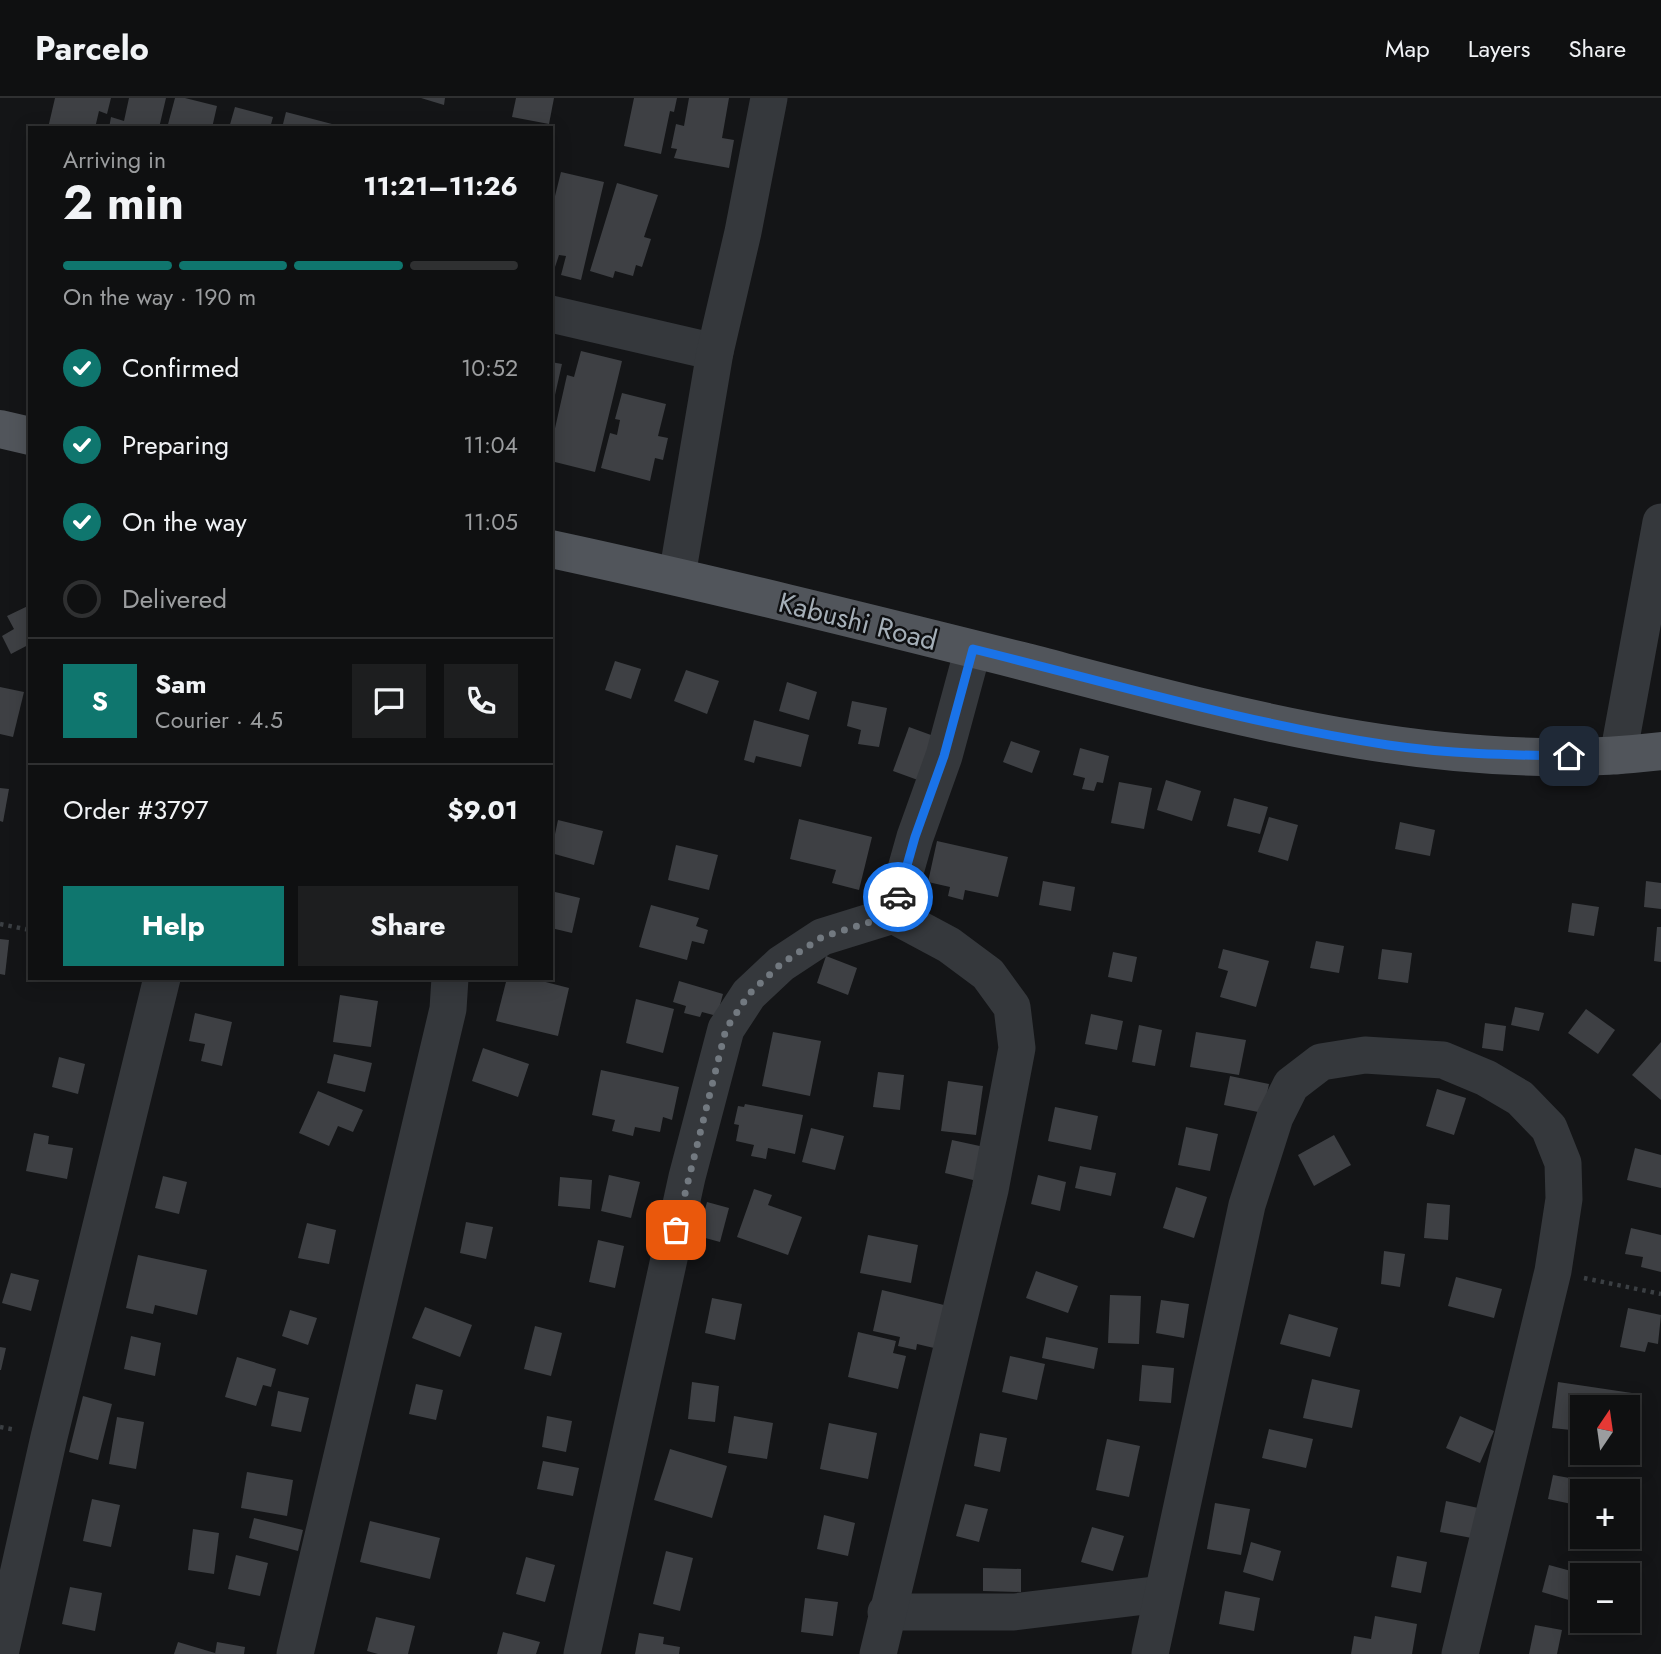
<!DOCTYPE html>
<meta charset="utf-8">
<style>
:root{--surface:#0f1011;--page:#1d1e1f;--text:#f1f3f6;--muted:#9b9d9f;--line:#2f3031;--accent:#0f766e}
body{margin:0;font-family:Jost,sans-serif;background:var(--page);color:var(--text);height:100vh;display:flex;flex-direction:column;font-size:26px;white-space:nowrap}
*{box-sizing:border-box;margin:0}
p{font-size:23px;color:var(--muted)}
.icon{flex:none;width:38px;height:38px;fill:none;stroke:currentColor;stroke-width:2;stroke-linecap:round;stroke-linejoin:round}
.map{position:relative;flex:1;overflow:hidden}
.drawer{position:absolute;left:28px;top:28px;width:525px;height:854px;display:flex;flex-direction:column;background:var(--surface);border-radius:0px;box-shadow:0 4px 18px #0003,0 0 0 2px var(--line)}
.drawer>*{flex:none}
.needle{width:46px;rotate:13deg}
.fabs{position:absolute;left:1570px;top:1297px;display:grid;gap:14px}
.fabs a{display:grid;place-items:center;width:70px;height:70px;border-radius:0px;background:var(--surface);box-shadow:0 4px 18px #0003,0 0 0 2px var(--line);font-size:35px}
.pin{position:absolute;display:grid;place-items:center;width:60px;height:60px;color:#fff;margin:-30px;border-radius:14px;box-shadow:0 4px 10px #0006}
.courier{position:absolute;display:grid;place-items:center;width:70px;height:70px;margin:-35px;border:5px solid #1a73e8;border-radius:50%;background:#fff;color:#222;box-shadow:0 2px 9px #0007}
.head em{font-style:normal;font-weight:700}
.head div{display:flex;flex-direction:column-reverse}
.head{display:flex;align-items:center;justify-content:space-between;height:119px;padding:0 35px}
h1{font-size:46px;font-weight:700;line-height:52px}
.bar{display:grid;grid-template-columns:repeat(4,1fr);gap:10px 7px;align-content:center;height:84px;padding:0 35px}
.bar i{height:9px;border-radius:5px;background:var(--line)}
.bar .current{background:var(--accent)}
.bar p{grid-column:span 4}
.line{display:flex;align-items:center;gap:18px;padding:0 35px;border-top:2px solid var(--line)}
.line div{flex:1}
.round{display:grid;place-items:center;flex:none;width:74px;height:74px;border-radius:0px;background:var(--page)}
ol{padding:0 35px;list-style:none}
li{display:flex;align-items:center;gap:21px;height:77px}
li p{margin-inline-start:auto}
li .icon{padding:7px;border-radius:50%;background:var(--accent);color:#fff;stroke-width:4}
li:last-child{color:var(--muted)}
li i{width:38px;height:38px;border:4px solid var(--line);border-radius:50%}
.action{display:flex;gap:14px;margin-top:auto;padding:14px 35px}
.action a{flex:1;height:80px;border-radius:0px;background:var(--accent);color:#fff;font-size:28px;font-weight:700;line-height:80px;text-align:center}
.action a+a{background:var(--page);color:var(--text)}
header{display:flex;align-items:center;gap:42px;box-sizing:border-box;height:98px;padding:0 35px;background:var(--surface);border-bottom:2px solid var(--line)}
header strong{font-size:33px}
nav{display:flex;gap:38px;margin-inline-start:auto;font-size:24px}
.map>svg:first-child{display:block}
.building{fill:#3e4044}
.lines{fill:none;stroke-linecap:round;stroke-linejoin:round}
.path{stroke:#3b3f43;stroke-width:4.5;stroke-dasharray:3.5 5;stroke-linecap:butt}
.minor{stroke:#35383c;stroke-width:37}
.major{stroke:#51555b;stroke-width:38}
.done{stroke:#727980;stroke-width:7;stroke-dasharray:0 12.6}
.route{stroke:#1a73e8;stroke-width:9}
.labels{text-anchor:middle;stroke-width:5;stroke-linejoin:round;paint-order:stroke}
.street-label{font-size:28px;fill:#a5afb8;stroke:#0f1012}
</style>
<header>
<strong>Parcelo</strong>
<nav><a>Map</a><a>Layers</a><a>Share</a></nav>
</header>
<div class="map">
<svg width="1661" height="1556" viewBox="0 0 1661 1556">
<rect width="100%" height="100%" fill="#141517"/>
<g class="building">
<polygon points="55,0 111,0 107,16 99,13 95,30 48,30"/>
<polygon points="129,0 166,0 159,30 109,30 111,19 124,23"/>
<polygon points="175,0 185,0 217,8 212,30 167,30"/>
<polygon points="421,0 445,0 444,7"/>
<polygon points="516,0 554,0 549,26 512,19"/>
<polygon points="634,0 677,0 674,14 670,13 661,56 624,48"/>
<polygon points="689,0 729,0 722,40 734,42 729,70 674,60 677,51 671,50 676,26 684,28"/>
<polygon points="235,9 273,19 270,30 229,30"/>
<polygon points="286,14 332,26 331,30 282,30"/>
<polygon points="561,74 604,84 581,182 561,177 566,158 559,157 554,172 551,171 551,114"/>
<polygon points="617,85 658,97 644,139 651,141 642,169 636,167 633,178 615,173 613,180 590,173"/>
<polygon points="581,253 622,263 595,374 551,363 551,348 567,277 574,279"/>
<polygon points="551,264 562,266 552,310 551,310"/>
<polygon points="622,295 666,306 658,338 668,340 663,362 655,360 650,383 601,370 610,335 617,337 620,322 615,321"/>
<polygon points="30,507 30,546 11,556 2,538 14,531 7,518"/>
<polygon points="615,563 641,571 631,601 605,592"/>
<polygon points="686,572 719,583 707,616 674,603"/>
<polygon points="787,584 817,594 809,622 779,613"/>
<polygon points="0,589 24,594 13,639 0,636"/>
<polygon points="852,603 887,610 879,649 858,646 861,632 847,628"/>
<polygon points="754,622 809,637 801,669 756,658 754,665 744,662"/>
<polygon points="909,629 942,641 926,685 893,673"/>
<polygon points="1011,643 1040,653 1032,675 1003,664"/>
<polygon points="1080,650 1109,658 1103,685 1097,684 1094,693 1082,691 1085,680 1073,677"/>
<polygon points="1166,682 1201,693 1192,723 1157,712"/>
<polygon points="1119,684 1152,690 1144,731 1111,725"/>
<polygon points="0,690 9,691 3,724 0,723"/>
<polygon points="1234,700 1268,709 1260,736 1227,728"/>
<polygon points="1269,719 1298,727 1288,763 1258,754"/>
<polygon points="799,721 872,739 859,792 832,785 836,772 790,761"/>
<polygon points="558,722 603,733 594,767 551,755"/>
<polygon points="1400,724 1435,732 1430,758 1395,751"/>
<polygon points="937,743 1008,759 998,799 965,792 963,802 948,798 950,789 928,784"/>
<polygon points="676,747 718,757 709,792 668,782"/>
<polygon points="1043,783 1075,789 1071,813 1039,807"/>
<polygon points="1646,783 1661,785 1661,811 1644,809"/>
<polygon points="551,793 580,800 572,835 551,830"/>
<polygon points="1572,805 1599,809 1594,838 1568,834"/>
<polygon points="651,807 699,820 696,828 708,832 704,846 692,843 687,862 639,849"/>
<polygon points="1657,829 1661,829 1661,864 1654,863"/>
<polygon points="0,841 9,842 5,877 0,876"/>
<polygon points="1316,843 1344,848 1339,875 1310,870"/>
<polygon points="1223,851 1269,863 1256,909 1220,899 1228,873 1218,870"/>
<polygon points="1382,851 1412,855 1408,885 1378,881"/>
<polygon points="1113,854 1137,859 1132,884 1108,879"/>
<polygon points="826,858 857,870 848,897 817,885"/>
<polygon points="507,880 530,880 569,890 558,938 496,923"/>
<polygon points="679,883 723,896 717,918 702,914 700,919 684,915 686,908 673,904"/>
<polygon points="340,897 378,903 371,949 333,944"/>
<polygon points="636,901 674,911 663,955 626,945"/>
<polygon points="1515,909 1544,915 1539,933 1511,927"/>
<polygon points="1586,911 1615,932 1598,956 1568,935"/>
<polygon points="195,915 232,924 222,968 201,963 205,946 189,943"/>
<polygon points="1091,916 1123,923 1117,952 1085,946"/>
<polygon points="1485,925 1506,928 1503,953 1482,950"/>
<polygon points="1139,927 1162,932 1155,968 1132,964"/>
<polygon points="773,934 821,943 810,998 762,988"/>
<polygon points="1196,934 1246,942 1239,977 1190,969"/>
<polygon points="1661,944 1661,1002 1632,977"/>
<polygon points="483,950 529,966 518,999 472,983"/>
<polygon points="334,956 372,965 365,994 327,985"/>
<polygon points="59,959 85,966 78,996 52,989"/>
<polygon points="601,972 679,989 672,1022 663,1019 660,1034 635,1029 633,1038 612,1033 615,1022 592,1017"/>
<polygon points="878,974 904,977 900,1012 873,1009"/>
<polygon points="1230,978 1269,986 1263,1015 1224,1007"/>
<polygon points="948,983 983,988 976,1037 941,1033"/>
<polygon points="1437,991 1466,1000 1454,1037 1426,1028"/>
<polygon points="318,993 363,1012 353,1034 338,1028 329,1048 299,1035"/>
<polygon points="745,1006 803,1017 795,1056 768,1050 766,1061 751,1058 754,1047 736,1043 739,1027 734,1026 738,1008 744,1009"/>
<polygon points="1055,1009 1098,1018 1091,1052 1048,1043"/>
<polygon points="1186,1029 1218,1036 1210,1073 1178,1067"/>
<polygon points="811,1030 844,1038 835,1072 802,1064"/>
<polygon points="34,1035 49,1038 48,1046 73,1050 67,1081 26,1073"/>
<polygon points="1334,1037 1351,1067 1314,1088 1298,1057"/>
<polygon points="952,1042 989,1050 981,1084 945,1075"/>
<polygon points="1635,1050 1661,1057 1661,1090 1627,1082"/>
<polygon points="1080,1068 1116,1075 1111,1098 1075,1090"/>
<polygon points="609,1077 640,1084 631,1120 601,1113"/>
<polygon points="1038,1077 1066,1084 1060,1113 1031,1106"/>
<polygon points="163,1078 187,1084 179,1116 155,1110"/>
<polygon points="560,1079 592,1082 590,1111 558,1108"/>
<polygon points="1176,1089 1207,1099 1194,1140 1163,1130"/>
<polygon points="754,1091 772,1097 768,1107 802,1119 788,1157 737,1139"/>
<polygon points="707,1104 729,1110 720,1144 698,1138"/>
<polygon points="1427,1105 1450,1107 1448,1142 1424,1140"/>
<polygon points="466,1124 493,1129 486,1161 460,1155"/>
<polygon points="307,1125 336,1132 329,1166 298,1160"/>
<polygon points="1631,1130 1661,1137 1661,1174 1641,1169 1643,1159 1625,1156"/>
<polygon points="868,1137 918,1147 911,1185 860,1175"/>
<polygon points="598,1142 624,1148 615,1190 589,1184"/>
<polygon points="1384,1153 1405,1156 1400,1189 1381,1186"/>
<polygon points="138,1157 207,1172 197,1217 155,1207 153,1216 126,1210"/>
<polygon points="1036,1173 1078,1188 1068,1215 1026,1200"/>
<polygon points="11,1175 39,1182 31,1213 2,1205"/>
<polygon points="1456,1179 1502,1191 1494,1220 1448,1208"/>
<polygon points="882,1192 944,1207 934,1250 917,1246 916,1252 898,1248 900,1239 873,1233"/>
<polygon points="1110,1197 1141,1198 1139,1246 1108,1245"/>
<polygon points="712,1200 742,1206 735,1242 705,1235"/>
<polygon points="1161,1202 1189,1206 1184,1240 1156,1235"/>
<polygon points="425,1209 472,1227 460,1259 412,1240"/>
<polygon points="1628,1210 1661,1217 1658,1246 1648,1244 1645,1254 1620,1249"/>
<polygon points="290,1212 317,1220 308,1247 282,1238"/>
<polygon points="1289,1216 1338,1230 1330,1259 1280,1246"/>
<polygon points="535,1228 562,1235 551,1278 524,1271"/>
<polygon points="858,1234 896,1243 893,1255 906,1258 898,1291 848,1279"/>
<polygon points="131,1238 161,1245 155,1278 124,1271"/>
<polygon points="1046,1239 1098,1250 1094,1271 1042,1260"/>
<polygon points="0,1249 6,1250 1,1272 0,1272"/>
<polygon points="1010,1258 1045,1266 1037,1302 1002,1294"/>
<polygon points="237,1259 276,1271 271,1289 263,1287 256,1308 225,1299"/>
<polygon points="1142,1267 1174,1270 1171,1305 1139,1303"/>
<polygon points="1312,1281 1360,1292 1352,1330 1303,1320"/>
<polygon points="692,1284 719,1288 715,1324 688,1321"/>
<polygon points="1558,1284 1632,1295 1629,1315 1628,1309 1582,1309 1582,1322 1573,1320 1571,1332 1552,1330"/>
<polygon points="416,1286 443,1292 436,1322 409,1316"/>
<polygon points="278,1293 309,1300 301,1334 271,1328"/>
<polygon points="83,1298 112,1306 98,1362 69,1354"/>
<polygon points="547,1318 572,1323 566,1354 542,1349"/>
<polygon points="734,1318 773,1325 767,1361 728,1355"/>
<polygon points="1460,1318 1494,1333 1480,1365 1446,1350"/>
<polygon points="117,1319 144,1324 136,1371 109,1366"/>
<polygon points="829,1325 877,1335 868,1381 820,1371"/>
<polygon points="1269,1331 1313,1341 1306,1370 1262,1360"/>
<polygon points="980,1335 1007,1340 1000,1374 974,1368"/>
<polygon points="1107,1341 1140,1348 1129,1399 1096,1392"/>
<polygon points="670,1351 727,1368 712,1420 654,1402"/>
<polygon points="543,1363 579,1370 573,1398 537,1391"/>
<polygon points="247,1374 293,1382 287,1418 241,1410"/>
<polygon points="1553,1377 1586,1383 1584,1393 1582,1393 1581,1408 1548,1401"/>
<polygon points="92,1401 120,1407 111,1449 83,1443"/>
<polygon points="1446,1403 1483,1411 1477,1441 1440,1434"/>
<polygon points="1215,1405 1250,1411 1241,1457 1207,1451"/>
<polygon points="965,1406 988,1411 979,1444 956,1438"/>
<polygon points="824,1417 855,1425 848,1458 817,1451"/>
<polygon points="254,1420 303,1432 298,1453 249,1440"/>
<polygon points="370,1423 440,1440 430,1481 360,1464"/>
<polygon points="1092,1429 1124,1438 1113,1473 1081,1464"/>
<polygon points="193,1431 219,1435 214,1476 188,1472"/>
<polygon points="1251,1444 1281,1453 1273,1483 1243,1474"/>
<polygon points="666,1453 693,1460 680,1513 653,1506"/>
<polygon points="236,1457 268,1465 260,1498 228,1491"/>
<polygon points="1397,1458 1427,1464 1421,1495 1391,1489"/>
<polygon points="526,1459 555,1467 545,1504 516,1496"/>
<polygon points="1549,1467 1582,1476 1582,1506 1542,1494"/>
<polygon points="983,1470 1021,1471 1021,1494 983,1493"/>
<polygon points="70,1489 102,1495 95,1533 62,1526"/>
<polygon points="1225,1493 1260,1500 1254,1533 1219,1526"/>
<polygon points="805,1500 838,1504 833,1538 801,1534"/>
<polygon points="1375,1518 1417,1526 1412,1556 1351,1556 1354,1538 1371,1541"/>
<polygon points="376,1519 415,1528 408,1556 378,1556 367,1553"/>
<polygon points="1535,1527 1562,1532 1557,1556 1529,1556"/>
<polygon points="503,1534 540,1544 536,1556 497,1556"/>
<polygon points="639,1535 664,1539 663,1546 680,1549 679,1556 635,1556"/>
<polygon points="178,1544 215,1555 215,1556 174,1556"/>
<polygon points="217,1544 245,1549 244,1556 215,1556"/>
</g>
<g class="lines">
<g class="path">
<polyline points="0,826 30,832"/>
<polyline points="1584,1180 1661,1196"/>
<polyline points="0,1329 16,1332"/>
</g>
<g class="minor">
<polyline points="551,216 715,254"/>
<polyline points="677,478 715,254 743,134 769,0"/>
<polyline points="1618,658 1661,424"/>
<polyline points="893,817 915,739 944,658 973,551"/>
<polyline points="886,1514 1014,1514 1162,1496"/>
<polyline points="0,1556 49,1339 162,880"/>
<polyline points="295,1556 448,911 450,880"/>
<polyline points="582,1556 687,1079 726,931 749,896 781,866 822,839 893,817 949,847 988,876 1012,909 1017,950 990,1092 878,1556"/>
<polyline points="1150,1556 1247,1107 1275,1019 1291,987 1321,964 1365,957 1443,962 1486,980 1520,1000 1549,1030 1563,1065 1564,1101 1553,1173 1460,1556"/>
</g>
<g class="major">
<polyline points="0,331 30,338"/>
<path d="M551,451C709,485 866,524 1022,563C1230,617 1444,679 1661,653"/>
</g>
</g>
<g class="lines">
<polyline class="done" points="676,1132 726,931 749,896 781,866 822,839 893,817 898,799"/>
<path class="route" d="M898,799L915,739L944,658L973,551C1111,585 1248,626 1388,647C1448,656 1509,657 1569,658"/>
</g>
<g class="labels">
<g class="street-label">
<text transform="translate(858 523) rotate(14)" y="10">Kabushi Road</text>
</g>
</g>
</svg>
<div class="fabs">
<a><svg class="needle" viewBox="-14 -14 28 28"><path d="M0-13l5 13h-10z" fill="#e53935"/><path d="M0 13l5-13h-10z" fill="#9b9d9f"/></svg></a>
<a>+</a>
<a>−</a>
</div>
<div class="pin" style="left:676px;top:1132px;background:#ea580c"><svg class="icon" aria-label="bag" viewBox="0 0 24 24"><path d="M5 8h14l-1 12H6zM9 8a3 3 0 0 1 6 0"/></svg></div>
<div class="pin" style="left:1569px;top:658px;background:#1f2937"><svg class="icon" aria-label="home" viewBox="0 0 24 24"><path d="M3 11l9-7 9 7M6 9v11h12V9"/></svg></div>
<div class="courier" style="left:898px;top:799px"><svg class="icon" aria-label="car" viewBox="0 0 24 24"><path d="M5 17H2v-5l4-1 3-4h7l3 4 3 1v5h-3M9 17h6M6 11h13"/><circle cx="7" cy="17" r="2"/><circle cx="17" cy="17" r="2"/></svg></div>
<section class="drawer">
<div class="head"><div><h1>2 min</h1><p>Arriving in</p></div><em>11:21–11:26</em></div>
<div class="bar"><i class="current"></i><i class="current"></i><i class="current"></i><i></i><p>On the way · 190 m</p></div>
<ol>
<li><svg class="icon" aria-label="check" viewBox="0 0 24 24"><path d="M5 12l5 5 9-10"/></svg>Confirmed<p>10:52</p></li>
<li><svg class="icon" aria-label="check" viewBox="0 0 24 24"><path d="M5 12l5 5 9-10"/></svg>Preparing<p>11:04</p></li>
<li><svg class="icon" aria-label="check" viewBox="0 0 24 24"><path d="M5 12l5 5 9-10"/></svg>On the way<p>11:05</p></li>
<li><i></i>Delivered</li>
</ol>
<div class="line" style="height:126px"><b class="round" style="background:var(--accent);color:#fff">S</b><div><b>Sam</b><p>Courier · 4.5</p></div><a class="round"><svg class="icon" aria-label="chat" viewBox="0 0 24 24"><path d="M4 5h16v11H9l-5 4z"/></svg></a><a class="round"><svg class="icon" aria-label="phone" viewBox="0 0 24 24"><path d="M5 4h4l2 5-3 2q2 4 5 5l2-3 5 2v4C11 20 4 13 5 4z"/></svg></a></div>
<div class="line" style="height:91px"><div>Order #3797</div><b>$9.01</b></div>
<div class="action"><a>Help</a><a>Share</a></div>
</section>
</div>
